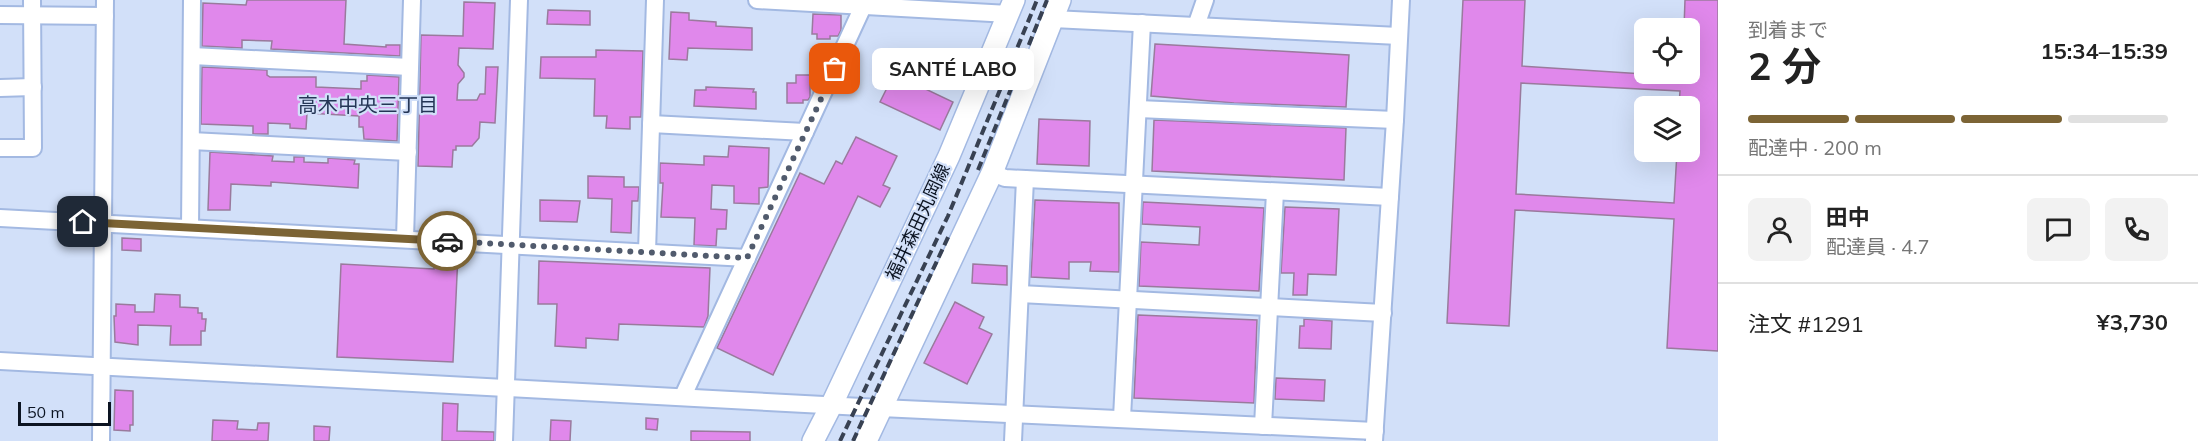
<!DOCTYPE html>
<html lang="ja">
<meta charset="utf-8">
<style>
:root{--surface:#fff;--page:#f2f2f2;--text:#222;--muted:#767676;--line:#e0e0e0;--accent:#7c6435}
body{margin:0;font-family:Mulish,"Noto Sans JP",sans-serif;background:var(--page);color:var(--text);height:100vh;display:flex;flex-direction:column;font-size:22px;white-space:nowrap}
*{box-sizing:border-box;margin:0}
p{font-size:20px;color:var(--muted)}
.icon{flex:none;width:33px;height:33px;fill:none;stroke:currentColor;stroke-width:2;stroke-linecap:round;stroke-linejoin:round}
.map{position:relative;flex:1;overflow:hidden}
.drawer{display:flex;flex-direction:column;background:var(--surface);width:480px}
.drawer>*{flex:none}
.buttons{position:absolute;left:1634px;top:18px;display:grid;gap:12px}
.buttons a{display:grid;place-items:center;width:66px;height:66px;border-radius:9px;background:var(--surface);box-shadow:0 6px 24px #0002;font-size:30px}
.scale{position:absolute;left:18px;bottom:15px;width:93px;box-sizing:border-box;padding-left:6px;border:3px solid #0c1422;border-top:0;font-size:16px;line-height:21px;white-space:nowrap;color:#0c1422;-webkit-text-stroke:4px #d2e0f9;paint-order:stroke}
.pin{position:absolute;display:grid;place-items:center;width:51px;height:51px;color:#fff;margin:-26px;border-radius:12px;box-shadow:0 3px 9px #0006}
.courier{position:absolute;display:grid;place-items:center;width:60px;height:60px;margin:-30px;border:4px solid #7c6435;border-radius:50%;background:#fff;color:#222;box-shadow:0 2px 8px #0007}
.bubble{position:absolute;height:42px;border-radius:9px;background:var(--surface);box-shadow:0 6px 24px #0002;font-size:20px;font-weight:700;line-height:42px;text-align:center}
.head em{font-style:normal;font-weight:700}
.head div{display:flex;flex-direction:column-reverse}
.head{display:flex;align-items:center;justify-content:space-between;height:102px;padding:0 30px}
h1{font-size:39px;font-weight:700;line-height:45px}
.bar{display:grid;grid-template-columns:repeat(4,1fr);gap:9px 6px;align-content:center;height:72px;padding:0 30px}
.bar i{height:8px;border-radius:4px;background:var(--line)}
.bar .on{background:var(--accent)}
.bar p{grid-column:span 4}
.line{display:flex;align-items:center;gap:15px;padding:0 30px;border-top:2px solid var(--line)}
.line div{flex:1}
.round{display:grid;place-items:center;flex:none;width:63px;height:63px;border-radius:9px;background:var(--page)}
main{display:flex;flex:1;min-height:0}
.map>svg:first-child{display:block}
.building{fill:#e088eb;stroke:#9a7a9d;stroke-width:1.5;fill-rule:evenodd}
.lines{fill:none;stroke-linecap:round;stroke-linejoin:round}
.minor-casing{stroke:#a3b9e2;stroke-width:20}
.major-casing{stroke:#a3b9e2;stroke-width:24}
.minor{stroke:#fff;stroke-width:16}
.major{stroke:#fff;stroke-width:21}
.rail{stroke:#384152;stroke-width:4;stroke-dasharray:9 4.5;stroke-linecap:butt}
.done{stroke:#515b6d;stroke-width:6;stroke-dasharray:0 10.8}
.route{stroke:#7c6435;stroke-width:8}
.labels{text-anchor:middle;stroke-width:4.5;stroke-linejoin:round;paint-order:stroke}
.street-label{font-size:18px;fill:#0c1422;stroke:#d2e0f9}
.neighbourhood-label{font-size:20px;fill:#243556;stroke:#d2e0f9}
</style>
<main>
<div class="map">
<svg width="1718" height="441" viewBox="0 0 1718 441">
<rect width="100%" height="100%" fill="#d2e0f9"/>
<g class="building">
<polygon points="247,0 346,0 344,44 386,47 386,45 400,45 400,56 271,49 272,41 242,40 242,48 202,46 203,3 246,5"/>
<path d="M1463,0H1525L1522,66L1644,74H1689V28H1684L1685,0H1718V351L1667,348L1674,219L1515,210L1509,326L1447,323ZM1521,83L1680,91L1679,106H1689V152H1677L1674,203L1516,194Z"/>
<polygon points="464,2 495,3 493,49 459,48 458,65 464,73 464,77 458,84 457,100 477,100 480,94 485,94 486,67 498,67 495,123 480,122 479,138 472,146 456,146 456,150 453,150 452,167 418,166 421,35 463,36"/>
<polygon points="548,10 590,11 590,25 547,24"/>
<polygon points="671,12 689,13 689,20 716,22 716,26 752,28 752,50 688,48 687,60 669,59"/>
<polygon points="813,14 841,15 841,30 838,36 830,36 830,39 817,39 817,34 812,34"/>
<polygon points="1155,44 1349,55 1346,107 1234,103 1151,96"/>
<polygon points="596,50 643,51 641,117 630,117 630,129 606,128 607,116 594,116 595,79 540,78 541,57 596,57"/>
<polygon points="202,67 267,70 267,75 270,77 316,77 316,87 361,89 361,81 367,81 367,75 399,77 397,141 364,139 363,127 359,127 359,116 307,113 306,129 290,128 290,124 268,123 268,134 253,134 253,126 201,124"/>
<polygon points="894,74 953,102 940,130 880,102"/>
<polygon points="796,75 810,75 810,97 808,100 803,100 803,103 787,103 787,83 796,83"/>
<polygon points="706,87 754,89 753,92 756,92 756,109 694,106 695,90 706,90"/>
<polygon points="1039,119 1090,121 1089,166 1037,164"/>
<polygon points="1154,120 1346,128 1344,180 1152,171"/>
<polygon points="856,137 897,156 883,185 890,188 880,207 858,196 773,375 717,348 800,173 824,184 836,161 842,164"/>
<polygon points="729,146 769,148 768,187 759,188 759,204 734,203 734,186 712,185 711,209 727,210 726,229 717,229 716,246 694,245 695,218 661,217 663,183 660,183 660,163 704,165 704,156 728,157"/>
<polygon points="210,152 273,156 272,161 294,162 294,157 304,157 304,162 328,163 328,158 355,160 354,164 359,164 358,188 271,182 271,186 231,184 230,210 208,210"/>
<polygon points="588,176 624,177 624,187 639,187 638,201 632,201 631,233 611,232 612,199 588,198"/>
<polygon points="540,200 580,201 577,222 540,221"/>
<polygon points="1035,200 1119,203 1119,272 1090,271 1091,262 1069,262 1069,279 1031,277"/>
<polygon points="1143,202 1264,208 1259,291 1139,286 1141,242 1199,245 1200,227 1142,224"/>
<polygon points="1285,207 1339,209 1336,275 1308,274 1307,295 1293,295 1294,273 1281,273"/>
<polygon points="122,238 141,239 141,251 122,250"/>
<polygon points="435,253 458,254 453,362 337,357 341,264 434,269"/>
<polygon points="539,261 710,268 708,316 704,327 619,324 618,340 586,338 586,348 555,346 557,304 538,304"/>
<polygon points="973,264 1007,266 1007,285 972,283"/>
<polygon points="155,294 180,295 180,307 198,308 198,313 202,313 202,319 206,319 205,331 201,331 201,345 170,345 171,326 138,325 138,345 115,342 114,316 116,316 116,304 135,305 135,312 154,312"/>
<polygon points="955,302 984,317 979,328 992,334 967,384 924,363"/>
<polygon points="1138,315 1257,320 1254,403 1134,398"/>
<polygon points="1304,319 1332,321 1331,349 1299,348 1300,326 1304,326"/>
<polygon points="1276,378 1325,380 1324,401 1275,399"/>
<polygon points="115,390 133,391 133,425 130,425 130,431 114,430"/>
<polygon points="443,403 458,404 457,431 494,432 494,441 442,441"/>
<polygon points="646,418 658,419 657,430 646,429"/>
<polygon points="213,420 238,421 237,429 257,430 258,423 269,423 268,441 212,441"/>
<polygon points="551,420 571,421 570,441 550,441"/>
<polygon points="314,426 330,427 329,441 314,441"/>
<polygon points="691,431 750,432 750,441 691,441"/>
</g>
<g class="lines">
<g class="minor-casing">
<g id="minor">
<polyline points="757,0 1009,14"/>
<polyline points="0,15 105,16"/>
<polyline points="1053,19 1399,36"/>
<polyline points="1196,26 1205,0"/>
<polyline points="192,56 410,67"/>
<polyline points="0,88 33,87"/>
<polyline points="1138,109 1395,120"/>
<polyline points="651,124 805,132"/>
<polyline points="191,141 408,152"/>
<polyline points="0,148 33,148 32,0"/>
<polyline points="992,173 1005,178 1390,197"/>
<polyline points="0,218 747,258"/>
<polyline points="190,228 192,0"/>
<polyline points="405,239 412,0"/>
<polyline points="647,252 655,0"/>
<polyline points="1020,294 1383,313"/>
<polyline points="0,361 881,408 1375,431"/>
<polyline points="683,396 866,0"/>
<polyline points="1122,418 1142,23"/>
<polyline points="1263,426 1275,192"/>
<polyline points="101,441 105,0"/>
<polyline points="504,441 519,0"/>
<polyline points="1013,441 1025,179"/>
<polyline points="1374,441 1395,120 1401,0"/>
</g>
</g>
<g class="major-casing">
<g id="major">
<polyline points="813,441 832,404 949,156 1014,0"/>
<polyline points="866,441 992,173 1060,0"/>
</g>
</g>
<use href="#minor" class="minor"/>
<use href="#major" class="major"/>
<g class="rail">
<polyline points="978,170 1047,0"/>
<polyline points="840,441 948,216 1037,0"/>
<polyline points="853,441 950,233"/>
</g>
</g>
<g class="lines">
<polyline class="done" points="447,241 747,258 835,69"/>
<polyline class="route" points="83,222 447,241"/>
</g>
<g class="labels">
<g class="street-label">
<text transform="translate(918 222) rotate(-65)" y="6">福井森田丸岡線</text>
</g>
<g class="neighbourhood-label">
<text x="368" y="112">高木中央三丁目</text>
</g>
</g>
</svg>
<div class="buttons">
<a><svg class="icon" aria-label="locate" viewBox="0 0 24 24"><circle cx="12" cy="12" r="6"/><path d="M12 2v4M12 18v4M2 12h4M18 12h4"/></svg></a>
<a><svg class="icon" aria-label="layers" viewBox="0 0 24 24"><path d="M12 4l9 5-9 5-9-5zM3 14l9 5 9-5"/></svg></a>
</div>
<div class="scale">50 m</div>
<div class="pin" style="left:835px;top:69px;background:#ea580c"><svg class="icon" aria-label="bag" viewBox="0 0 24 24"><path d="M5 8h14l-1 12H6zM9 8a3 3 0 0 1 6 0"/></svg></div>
<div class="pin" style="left:83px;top:222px;background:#1f2937"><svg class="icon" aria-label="home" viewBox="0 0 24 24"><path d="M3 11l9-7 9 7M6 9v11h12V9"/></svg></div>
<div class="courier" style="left:447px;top:241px"><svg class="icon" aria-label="car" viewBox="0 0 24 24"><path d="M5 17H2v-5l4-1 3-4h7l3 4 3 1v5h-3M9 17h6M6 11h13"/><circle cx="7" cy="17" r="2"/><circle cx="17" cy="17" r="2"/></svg></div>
<div class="bubble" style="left:872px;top:48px;width:162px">SANTÉ LABO</div>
</div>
<section class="drawer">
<div class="head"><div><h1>2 分</h1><p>到着まで</p></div><em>15:34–15:39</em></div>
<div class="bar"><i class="on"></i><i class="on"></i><i class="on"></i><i></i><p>配達中 · 200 m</p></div>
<div class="line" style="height:108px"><a class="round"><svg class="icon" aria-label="person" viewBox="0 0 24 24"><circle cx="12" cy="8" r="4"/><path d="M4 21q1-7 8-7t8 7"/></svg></a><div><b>田中</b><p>配達員 · 4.7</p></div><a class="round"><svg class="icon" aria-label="chat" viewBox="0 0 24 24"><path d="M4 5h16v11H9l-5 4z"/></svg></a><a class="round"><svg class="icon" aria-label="phone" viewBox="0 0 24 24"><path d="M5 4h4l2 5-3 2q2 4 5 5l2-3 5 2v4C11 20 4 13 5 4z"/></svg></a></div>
<div class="line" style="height:78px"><div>注文 #1291</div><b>¥3,730</b></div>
</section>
</main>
